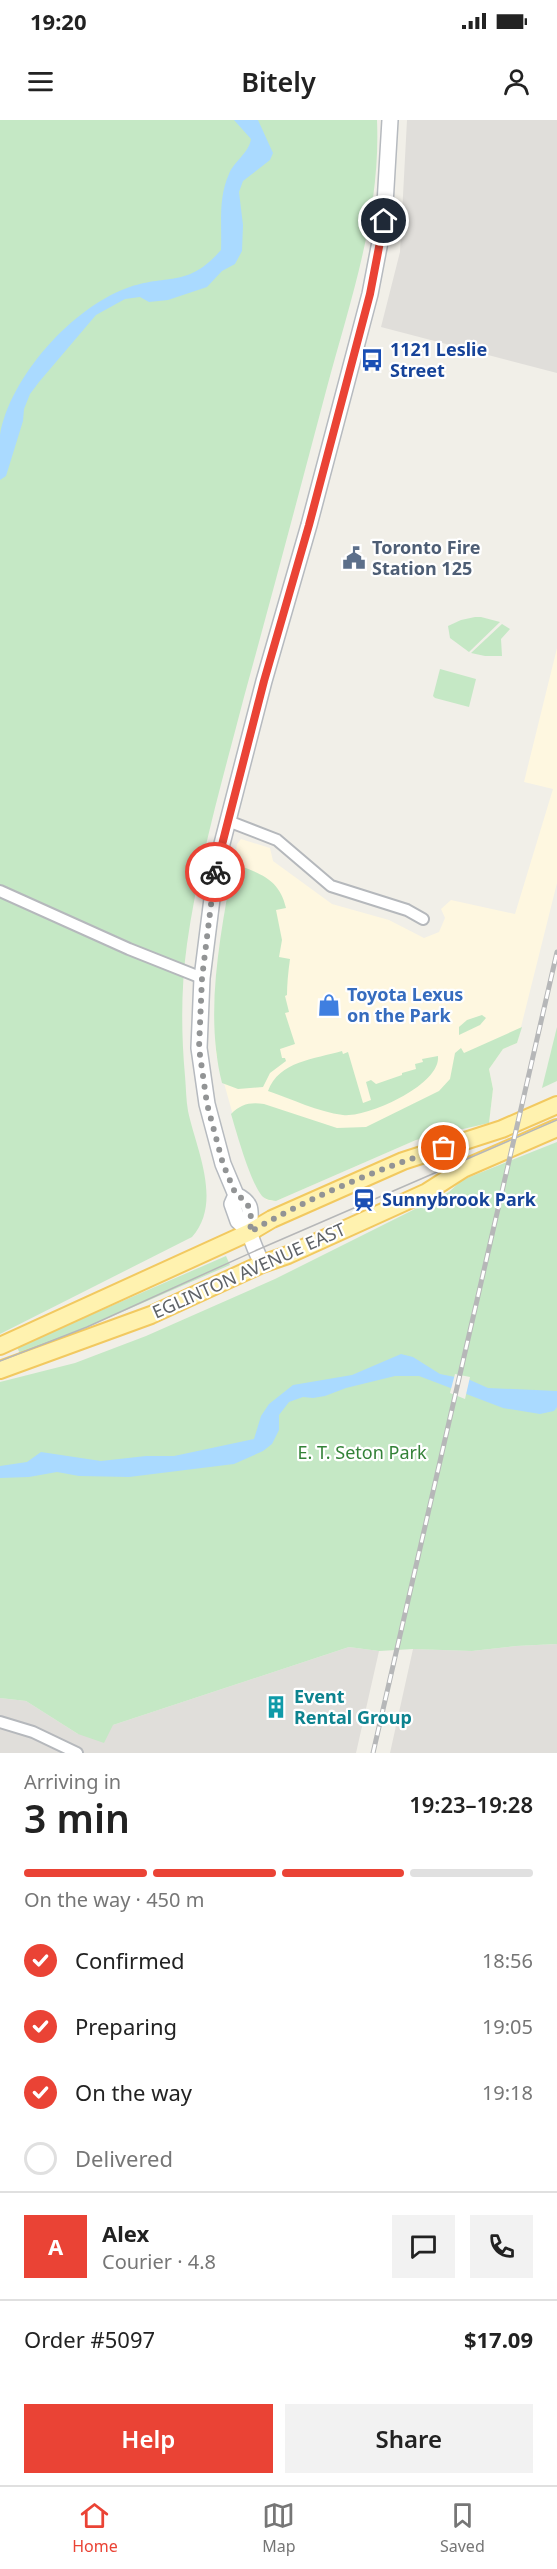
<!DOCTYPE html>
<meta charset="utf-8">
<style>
:root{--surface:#fff;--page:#f2f2f2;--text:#222;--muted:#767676;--line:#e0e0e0;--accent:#ea4335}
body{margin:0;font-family:"Noto Sans",sans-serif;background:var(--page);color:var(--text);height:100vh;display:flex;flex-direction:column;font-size:22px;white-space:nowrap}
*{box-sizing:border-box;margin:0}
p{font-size:20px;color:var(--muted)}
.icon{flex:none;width:33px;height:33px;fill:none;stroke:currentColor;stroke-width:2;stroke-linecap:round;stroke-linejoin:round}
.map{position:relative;height:1633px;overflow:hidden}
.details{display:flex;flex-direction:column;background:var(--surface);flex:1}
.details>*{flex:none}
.pin{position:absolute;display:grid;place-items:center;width:51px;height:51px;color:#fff;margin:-26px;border:3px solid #fff;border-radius:50%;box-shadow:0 2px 6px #0007}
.courier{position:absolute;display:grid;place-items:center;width:60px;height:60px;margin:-30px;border:4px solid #ea4335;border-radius:50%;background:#fff;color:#222;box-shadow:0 2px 8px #0007}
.summary em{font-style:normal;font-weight:600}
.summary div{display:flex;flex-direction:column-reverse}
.summary{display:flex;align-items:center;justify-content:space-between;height:102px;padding:0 24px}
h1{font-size:39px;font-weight:600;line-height:45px}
.bar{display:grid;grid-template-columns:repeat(4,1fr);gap:9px 6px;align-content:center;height:72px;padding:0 24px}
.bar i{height:8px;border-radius:4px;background:var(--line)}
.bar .active{background:var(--accent)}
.bar p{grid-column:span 4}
.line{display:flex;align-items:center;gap:15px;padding:0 24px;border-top:2px solid var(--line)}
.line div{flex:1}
.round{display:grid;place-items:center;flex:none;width:63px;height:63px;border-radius:0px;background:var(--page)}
ol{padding:0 24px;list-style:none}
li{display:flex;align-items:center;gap:18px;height:66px}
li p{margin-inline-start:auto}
li .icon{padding:6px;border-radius:50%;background:var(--accent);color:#fff;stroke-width:4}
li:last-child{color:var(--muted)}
li i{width:33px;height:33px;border:3px solid var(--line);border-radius:50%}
.action{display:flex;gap:12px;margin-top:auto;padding:12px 24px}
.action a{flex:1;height:69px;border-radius:0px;background:var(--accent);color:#fff;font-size:24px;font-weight:600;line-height:69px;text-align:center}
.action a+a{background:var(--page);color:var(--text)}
.status{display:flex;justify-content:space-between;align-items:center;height:42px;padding:0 30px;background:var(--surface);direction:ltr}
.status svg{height:16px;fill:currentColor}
header{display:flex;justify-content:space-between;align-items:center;height:78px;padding:0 24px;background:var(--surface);font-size:27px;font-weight:600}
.tab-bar{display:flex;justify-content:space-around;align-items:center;height:84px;border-top:2px solid var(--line);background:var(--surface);font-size:16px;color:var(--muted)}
.tab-bar a{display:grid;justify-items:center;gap:3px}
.tab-bar .active{color:var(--accent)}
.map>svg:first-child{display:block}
.commercial{fill:#fef7e0}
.industrial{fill:#e0deda}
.green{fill:#c5e8c5}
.water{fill:#aadaff}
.pier{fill:#f1efe8}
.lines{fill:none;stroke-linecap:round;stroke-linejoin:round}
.street-casing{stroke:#b5b8bc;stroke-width:14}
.secondary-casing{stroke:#b6babf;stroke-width:18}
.primary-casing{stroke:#f2c960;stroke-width:20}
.street{stroke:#fff;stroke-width:10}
.secondary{stroke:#fff;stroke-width:15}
.primary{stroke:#fff2af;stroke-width:16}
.tram{stroke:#b6b7b8;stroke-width:1.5}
.rail-casing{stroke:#b6b7b8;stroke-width:5}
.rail{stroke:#fff;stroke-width:3;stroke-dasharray:9;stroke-linecap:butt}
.done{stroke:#929495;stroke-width:6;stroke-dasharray:0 10.8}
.route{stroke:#ea4335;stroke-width:8}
.labels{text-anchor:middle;stroke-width:4.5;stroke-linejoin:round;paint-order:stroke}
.transit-label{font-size:18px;font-weight:bold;fill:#164399;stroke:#fff;text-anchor:start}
.service-label{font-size:18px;font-weight:bold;fill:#4e5e75;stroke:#fff;text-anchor:start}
.shop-label{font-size:18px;font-weight:bold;fill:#366cbe;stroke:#fff;text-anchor:start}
.street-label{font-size:18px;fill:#5f6368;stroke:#fff}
.park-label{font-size:18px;fill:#348238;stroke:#fff}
.culture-label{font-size:18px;font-weight:bold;fill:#0d838f;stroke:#fff;text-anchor:start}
</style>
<div class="status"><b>19:20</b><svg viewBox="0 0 49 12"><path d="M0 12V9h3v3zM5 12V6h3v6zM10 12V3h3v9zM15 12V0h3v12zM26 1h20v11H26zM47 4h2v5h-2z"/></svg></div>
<header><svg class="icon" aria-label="menu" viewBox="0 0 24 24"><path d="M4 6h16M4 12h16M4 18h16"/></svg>Bitely<svg class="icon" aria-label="person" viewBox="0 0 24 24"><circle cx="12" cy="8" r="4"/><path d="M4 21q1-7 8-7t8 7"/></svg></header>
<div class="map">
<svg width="557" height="1633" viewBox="0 0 557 1633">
<rect width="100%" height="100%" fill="#f1efe8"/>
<polygon class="commercial" points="557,528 557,763 517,923 503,929 489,949 493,969 489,1003 416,1020 276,1081 267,1080 260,1073 244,1035 216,934 215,907 218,837 237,724 241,719 270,728 273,741 332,784 389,800 424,818 439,812 445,798 441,789 451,780 515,794 553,669 524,662"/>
<g class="industrial">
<polygon points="407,0 557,0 557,253 381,207 400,132"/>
<polygon points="557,1524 557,1633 390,1633 413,1529 472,1531 516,1526"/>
<polygon points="349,1527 379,1531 356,1633 0,1633 0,1578 26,1581 78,1614 113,1605"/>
</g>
<g class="green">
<path d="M0,0H377C381,94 350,181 326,271C299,373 272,475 244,577C223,658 199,740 187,824C181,867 181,912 185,956C186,967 186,980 188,991C196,1029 223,1082 192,1117L0,1214Z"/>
<polygon points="475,497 481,497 500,502 469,532 450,518 448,506 461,500"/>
<polygon points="502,504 510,509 501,519 502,536 485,536 471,533"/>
<polygon points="440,549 476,559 469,587 435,578 433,576"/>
<path d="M233,743C260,754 279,758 286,788L276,790L282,820L279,837L290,839C288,853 287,865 287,875L285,876L289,892L285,893L295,924L280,929L282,938H285L286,941L270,953L263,967L238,969L222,963C204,891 221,814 233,743Z"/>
<polygon points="482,895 486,898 480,905 459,915 459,907 467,900"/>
<path d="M522,907L517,923L503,929L489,949L493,969L489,1003L416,1020L276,1081C270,1080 266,1080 262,1076C250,1061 237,1014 231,994C241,984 250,982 264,984L337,1008L366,1007L439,971L450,959L455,933L461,928L464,933Z"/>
<polygon points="557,907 557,961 542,968"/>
<path d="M342,931L343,934L348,932L363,983L371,980L366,962L371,960L376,964L402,955V953L416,949L415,944L423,942L422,939L438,936C441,965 367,998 343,995C318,992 292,979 268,971C279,941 315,939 342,931Z"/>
<polygon points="557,1022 557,1524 516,1526 472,1531 413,1529 379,1531 349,1527 113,1605 104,1623 78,1614 26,1581 0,1578 0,1262 75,1243 146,1216 275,1159 449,1072 462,1060"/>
<polygon points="226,1136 230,1145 21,1236 17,1227"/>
</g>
<g class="water">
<path d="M234,0H258L273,33L270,40L243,61L239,72L243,105L242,131L235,144L222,151L207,167L168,180L149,182L140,177L125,179L96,195L39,262L30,274L24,289L23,301L6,356L0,360C0,346 0,329 0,315C10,257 72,188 127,168C168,153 187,169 221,130C222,104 218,78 229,54C234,41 249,33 251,19Z"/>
<polygon points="401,1234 413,1237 440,1254 470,1260 488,1268 557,1271 557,1287 554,1291 540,1294 503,1288 419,1256 395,1256 346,1268 325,1276 313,1278 303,1277 289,1282 279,1295 279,1310 272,1324 263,1331 234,1344 129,1357 79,1356 57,1352 29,1357 0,1358 0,1346 27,1342 41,1332 101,1341 146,1336 174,1336 254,1319 261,1296 269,1284 293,1265 352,1255"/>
</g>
<polygon class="pier" points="455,1254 470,1257 465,1279 450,1273"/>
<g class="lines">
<g class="street-casing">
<g id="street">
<polyline points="228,701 277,720 331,766 407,790 423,799"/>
<polyline points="0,771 129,829 202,858"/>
<polyline points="0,1602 33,1612 77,1633"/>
</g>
</g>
<g class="secondary-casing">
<g id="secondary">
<polyline points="236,1075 232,1084 238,1101 250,1112"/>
<path d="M262,1144C258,1134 251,1122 250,1112C248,1095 257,1085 236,1075L223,1044L207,984L199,928L202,858L216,747L264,561L309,405L370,174L384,101L390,0"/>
</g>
</g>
<g class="primary-casing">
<g id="primary">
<polyline points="0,1226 250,1112 272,1099 403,1041 502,1009 557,985"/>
<polyline points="0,1250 151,1195 262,1144 288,1135 427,1072 463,1049 557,1008"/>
</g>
</g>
<use href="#street" class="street"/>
<use href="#secondary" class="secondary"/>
<use href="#primary" class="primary"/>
<polyline class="tram" points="0,1241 87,1207 257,1130 557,1000"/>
<g class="rail-casing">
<polyline id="rail" points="373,1633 557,832"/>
</g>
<use href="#rail" class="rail"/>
</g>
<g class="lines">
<path class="done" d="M215,752L202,858L199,928L207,984L223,1044L236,1075C252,1082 252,1096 250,1112C308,1078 380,1048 444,1028"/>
<polyline class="route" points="215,752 264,561 309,405 370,174 384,101"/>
</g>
<defs>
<g id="bus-bare" transform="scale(1.8)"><path d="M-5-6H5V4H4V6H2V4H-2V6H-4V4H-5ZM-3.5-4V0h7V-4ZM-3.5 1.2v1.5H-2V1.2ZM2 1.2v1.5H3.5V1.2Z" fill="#1a4fb4" stroke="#fff" stroke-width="2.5" paint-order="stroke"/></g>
<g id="civic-bare" transform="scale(1.8)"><path d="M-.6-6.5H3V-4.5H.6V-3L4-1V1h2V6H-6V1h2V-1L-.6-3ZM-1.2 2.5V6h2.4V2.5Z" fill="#5c6f8a" stroke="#fff" stroke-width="2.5" paint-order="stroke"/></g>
<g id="shop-bare" transform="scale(1.8)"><path d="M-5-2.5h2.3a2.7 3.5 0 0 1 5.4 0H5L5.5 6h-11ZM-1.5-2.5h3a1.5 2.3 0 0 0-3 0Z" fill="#3f7fe0" stroke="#fff" stroke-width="2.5" paint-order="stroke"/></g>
<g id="station-bare" transform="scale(1.8)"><path d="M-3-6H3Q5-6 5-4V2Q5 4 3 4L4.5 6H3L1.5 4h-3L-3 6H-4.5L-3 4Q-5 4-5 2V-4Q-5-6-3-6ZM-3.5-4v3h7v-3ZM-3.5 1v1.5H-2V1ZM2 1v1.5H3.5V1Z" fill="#1a4fb4" stroke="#fff" stroke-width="2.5" paint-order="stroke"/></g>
<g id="building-bare" transform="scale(1.8)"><path d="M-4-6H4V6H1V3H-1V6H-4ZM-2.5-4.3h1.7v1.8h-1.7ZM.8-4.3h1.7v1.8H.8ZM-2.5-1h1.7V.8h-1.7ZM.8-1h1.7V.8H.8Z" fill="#0f9aa8" stroke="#fff" stroke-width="2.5" paint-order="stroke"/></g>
</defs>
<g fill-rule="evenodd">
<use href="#bus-bare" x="372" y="240"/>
<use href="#civic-bare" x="354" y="438"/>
<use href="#shop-bare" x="329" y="885"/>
<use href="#station-bare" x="364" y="1080"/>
<use href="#building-bare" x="276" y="1587"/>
</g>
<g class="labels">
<g class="transit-label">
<text x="390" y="236">1121 Leslie<tspan x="390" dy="21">Street</tspan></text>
<text x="382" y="1086">Sunnybrook Park</text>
</g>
<g class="service-label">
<text x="372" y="434">Toronto Fire<tspan x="372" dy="21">Station 125</tspan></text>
</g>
<g class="shop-label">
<text x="347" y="881">Toyota Lexus<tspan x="347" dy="21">on the Park</tspan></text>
</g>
<g class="street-label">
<text transform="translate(249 1151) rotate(-24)" y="6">EGLINTON AVENUE EAST</text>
</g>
<g class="park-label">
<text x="362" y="1339">E. T. Seton Park</text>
</g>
<g class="culture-label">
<text x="294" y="1583">Event<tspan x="294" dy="21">Rental Group</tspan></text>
</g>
</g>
</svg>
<div class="pin" style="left:444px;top:1028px;background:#ea580c"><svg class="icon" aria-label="bag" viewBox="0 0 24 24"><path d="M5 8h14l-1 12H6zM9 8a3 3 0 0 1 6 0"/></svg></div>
<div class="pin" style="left:384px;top:101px;background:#1f2937"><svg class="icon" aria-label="home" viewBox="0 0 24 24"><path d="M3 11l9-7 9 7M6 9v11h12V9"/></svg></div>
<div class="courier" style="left:215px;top:752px"><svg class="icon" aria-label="bike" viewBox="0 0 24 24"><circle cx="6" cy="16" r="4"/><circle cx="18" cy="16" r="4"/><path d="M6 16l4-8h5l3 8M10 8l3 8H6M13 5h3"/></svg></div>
</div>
<section class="details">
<div class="summary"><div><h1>3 min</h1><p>Arriving in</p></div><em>19:23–19:28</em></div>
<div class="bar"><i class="active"></i><i class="active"></i><i class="active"></i><i></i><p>On the way · 450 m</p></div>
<ol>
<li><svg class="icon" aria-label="check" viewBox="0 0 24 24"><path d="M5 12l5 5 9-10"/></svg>Confirmed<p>18:56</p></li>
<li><svg class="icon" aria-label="check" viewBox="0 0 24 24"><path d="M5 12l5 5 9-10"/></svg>Preparing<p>19:05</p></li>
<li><svg class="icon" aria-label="check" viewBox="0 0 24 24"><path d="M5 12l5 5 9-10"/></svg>On the way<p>19:18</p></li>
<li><i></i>Delivered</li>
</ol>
<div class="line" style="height:108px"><b class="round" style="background:var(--accent);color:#fff">A</b><div><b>Alex</b><p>Courier · 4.8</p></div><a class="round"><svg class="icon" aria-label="chat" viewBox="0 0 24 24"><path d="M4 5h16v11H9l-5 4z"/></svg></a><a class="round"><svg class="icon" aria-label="phone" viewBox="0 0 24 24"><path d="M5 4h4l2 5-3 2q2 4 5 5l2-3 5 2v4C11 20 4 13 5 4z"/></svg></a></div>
<div class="line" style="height:78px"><div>Order #5097</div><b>$17.09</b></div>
<div class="action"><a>Help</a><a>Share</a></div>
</section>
<nav class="tab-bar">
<a class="active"><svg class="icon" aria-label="home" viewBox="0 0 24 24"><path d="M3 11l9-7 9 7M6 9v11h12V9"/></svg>Home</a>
<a><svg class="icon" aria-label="map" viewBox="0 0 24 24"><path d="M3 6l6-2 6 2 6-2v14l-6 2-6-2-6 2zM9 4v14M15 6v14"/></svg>Map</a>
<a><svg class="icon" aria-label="saved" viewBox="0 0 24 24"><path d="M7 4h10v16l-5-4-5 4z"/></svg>Saved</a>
</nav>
